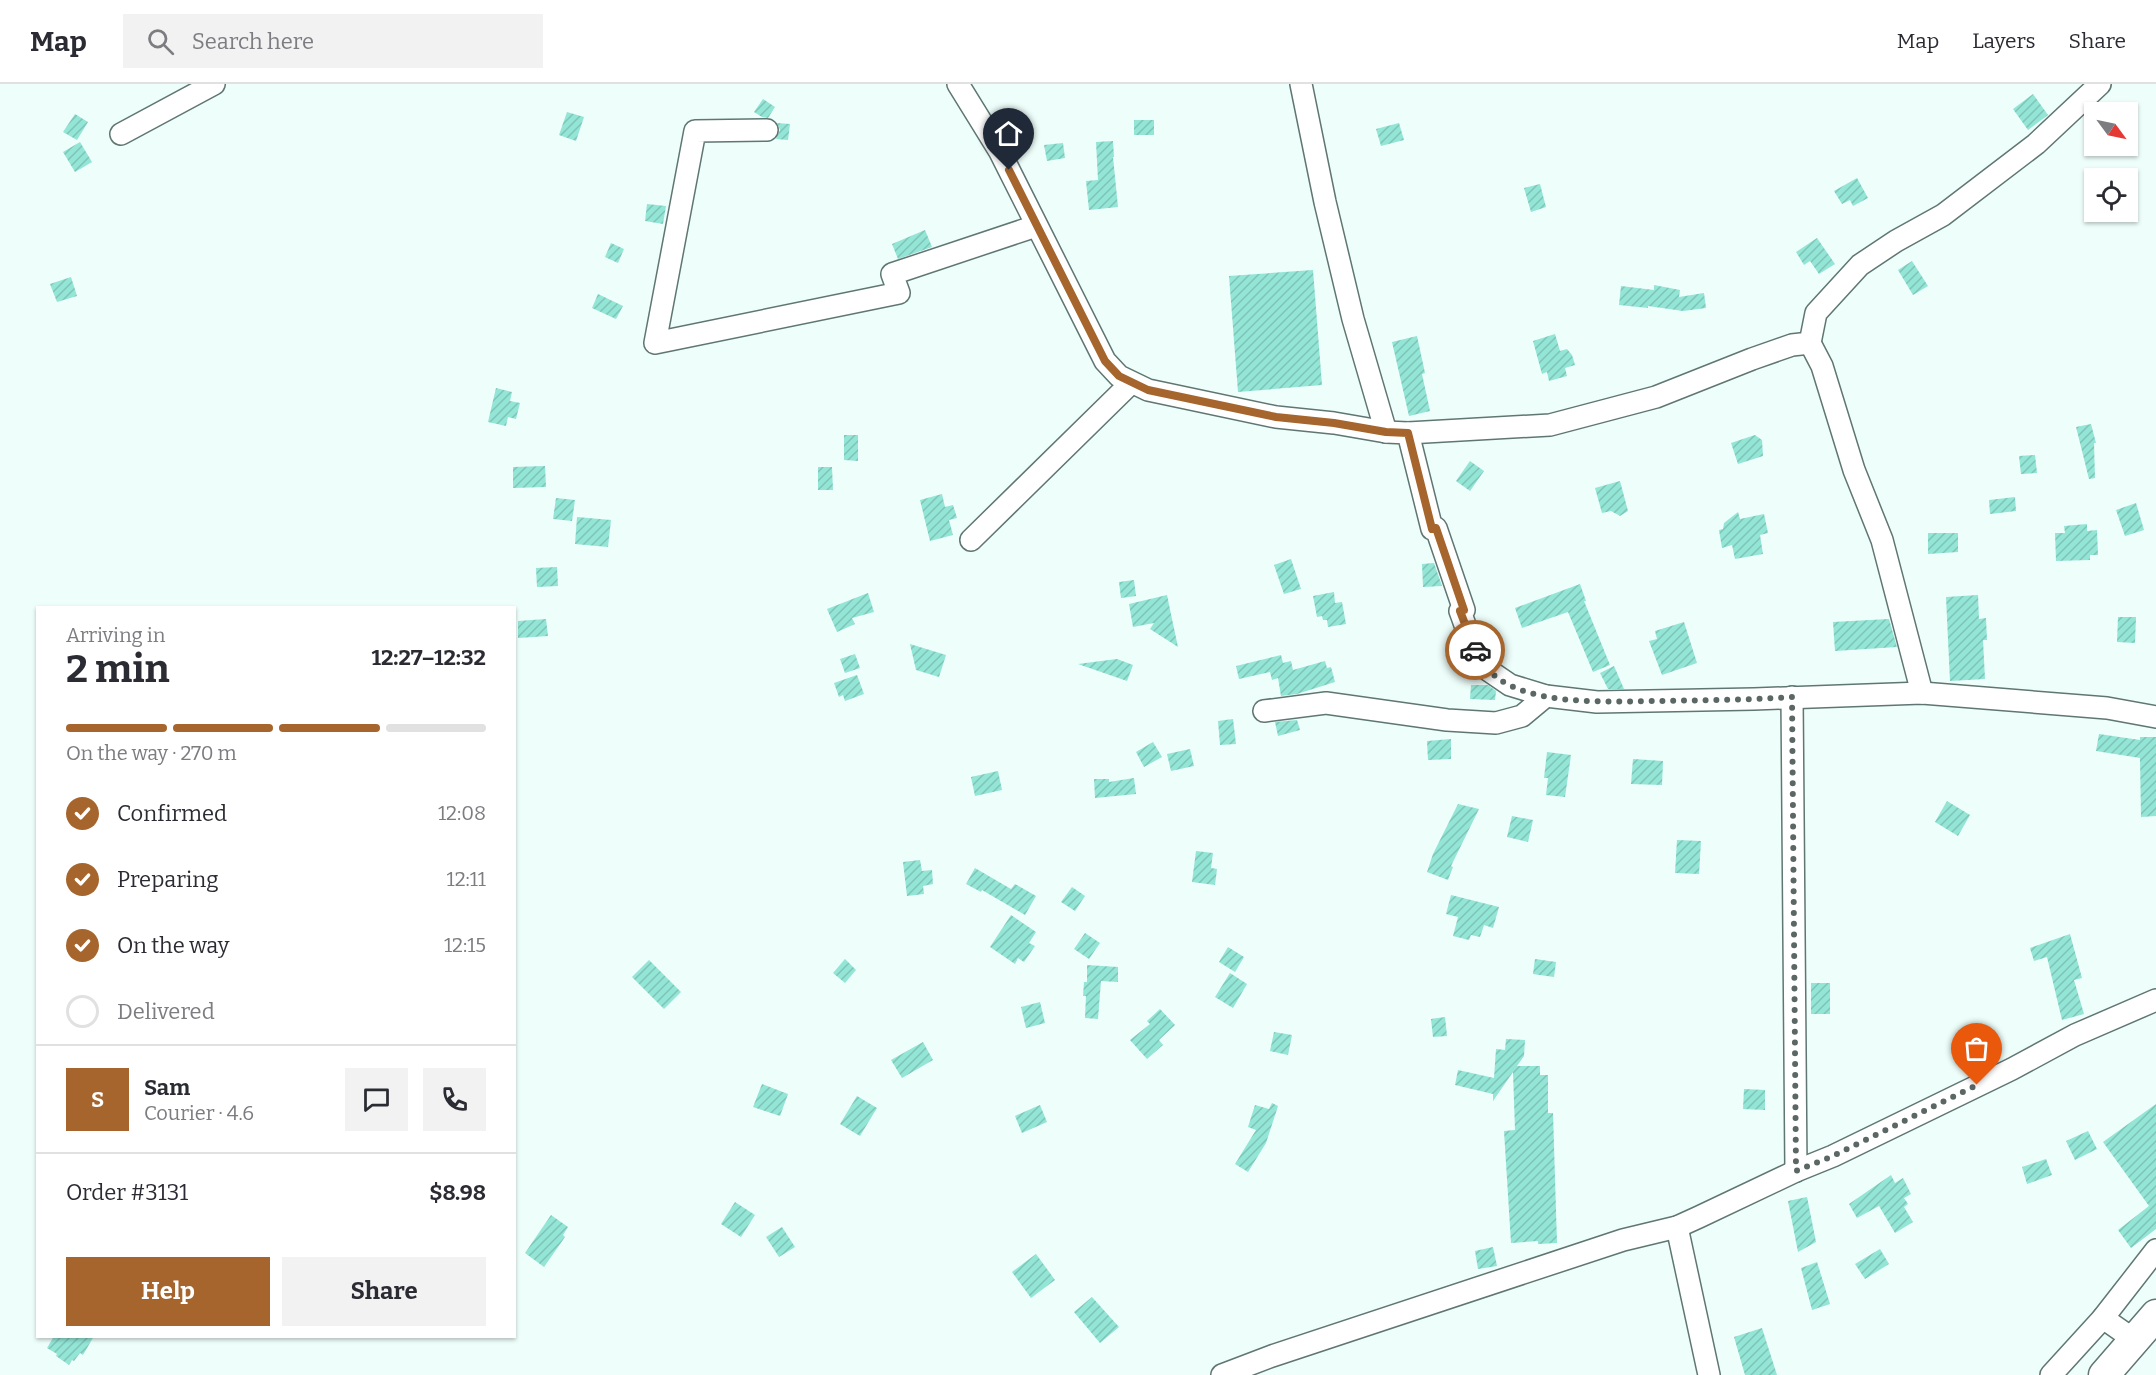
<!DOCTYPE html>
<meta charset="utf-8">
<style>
:root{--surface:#fff;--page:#f2f2f3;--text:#2b2b33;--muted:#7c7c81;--line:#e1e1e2;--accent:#a5652d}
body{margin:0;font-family:Bitter,serif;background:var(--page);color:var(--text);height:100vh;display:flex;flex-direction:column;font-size:22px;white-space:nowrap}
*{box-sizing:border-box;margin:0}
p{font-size:20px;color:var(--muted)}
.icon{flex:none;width:33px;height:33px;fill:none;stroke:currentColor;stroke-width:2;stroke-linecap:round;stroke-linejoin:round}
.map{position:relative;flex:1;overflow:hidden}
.panel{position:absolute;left:36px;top:522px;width:480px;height:732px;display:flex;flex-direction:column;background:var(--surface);border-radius:0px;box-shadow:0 2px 4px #0004}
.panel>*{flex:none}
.needle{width:39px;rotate:123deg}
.tools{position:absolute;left:2084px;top:18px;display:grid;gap:12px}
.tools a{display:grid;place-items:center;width:54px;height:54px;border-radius:0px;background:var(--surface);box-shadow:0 2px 4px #0004;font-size:30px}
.pin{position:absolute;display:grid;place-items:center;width:51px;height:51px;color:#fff;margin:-62px -26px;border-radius:50% 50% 50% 0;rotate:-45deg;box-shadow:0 0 6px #0007}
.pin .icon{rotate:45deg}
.courier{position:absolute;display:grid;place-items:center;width:60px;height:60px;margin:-30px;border:4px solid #a5652d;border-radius:50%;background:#fff;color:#222;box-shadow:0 2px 8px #0007}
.headline em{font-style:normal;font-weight:700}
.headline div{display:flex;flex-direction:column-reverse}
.headline{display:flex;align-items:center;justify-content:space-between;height:102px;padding:0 30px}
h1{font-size:39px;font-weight:700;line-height:45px}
.bar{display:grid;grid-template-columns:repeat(4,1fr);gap:9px 6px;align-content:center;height:72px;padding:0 30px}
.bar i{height:8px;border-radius:4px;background:var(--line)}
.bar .selected{background:var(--accent)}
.bar p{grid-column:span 4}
.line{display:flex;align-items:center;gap:15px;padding:0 30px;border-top:2px solid var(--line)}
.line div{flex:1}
.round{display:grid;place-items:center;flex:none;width:63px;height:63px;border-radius:0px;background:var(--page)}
ol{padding:0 30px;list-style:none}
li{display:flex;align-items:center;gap:18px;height:66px}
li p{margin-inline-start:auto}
li .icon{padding:6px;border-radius:50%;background:var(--accent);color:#fff;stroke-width:4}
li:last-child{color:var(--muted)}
li i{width:33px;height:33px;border:3px solid var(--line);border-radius:50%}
.cta{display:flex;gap:12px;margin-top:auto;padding:12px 30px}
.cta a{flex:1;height:69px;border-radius:0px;background:var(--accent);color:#fff;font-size:24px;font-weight:700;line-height:69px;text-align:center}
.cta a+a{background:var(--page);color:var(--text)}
header{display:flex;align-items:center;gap:36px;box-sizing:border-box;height:84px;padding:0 30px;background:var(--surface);border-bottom:2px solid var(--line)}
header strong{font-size:28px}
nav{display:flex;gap:33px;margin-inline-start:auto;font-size:21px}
.search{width:420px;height:54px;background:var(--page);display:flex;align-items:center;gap:15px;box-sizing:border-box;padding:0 21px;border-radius:0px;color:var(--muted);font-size:22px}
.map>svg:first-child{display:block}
.building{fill:url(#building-hatch)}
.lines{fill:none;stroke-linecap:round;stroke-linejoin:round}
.minor-casing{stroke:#5f7672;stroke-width:24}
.highway-casing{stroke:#5f7672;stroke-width:33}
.minor{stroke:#fff;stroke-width:21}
.highway{stroke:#fff;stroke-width:30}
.done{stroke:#5b6764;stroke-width:6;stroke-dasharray:0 10.8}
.route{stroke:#a5652d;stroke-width:8}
</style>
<header>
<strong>Map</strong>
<div class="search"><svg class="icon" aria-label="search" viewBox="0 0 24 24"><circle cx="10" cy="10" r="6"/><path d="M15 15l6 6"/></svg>Search here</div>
<nav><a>Map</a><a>Layers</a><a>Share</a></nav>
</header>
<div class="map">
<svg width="2156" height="1291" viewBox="0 0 2156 1291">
<defs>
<pattern id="building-hatch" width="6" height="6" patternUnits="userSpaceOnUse" patternTransform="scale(1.5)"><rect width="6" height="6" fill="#93e5d6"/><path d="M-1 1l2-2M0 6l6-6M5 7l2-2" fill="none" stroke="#7ec4b7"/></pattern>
</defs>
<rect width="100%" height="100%" fill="#eefefa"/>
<g class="building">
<polygon points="2033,10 2048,31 2028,46 2013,25"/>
<polygon points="763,15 775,23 768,34 762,33 754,28"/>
<polygon points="567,28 584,33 576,57 559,51"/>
<polygon points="75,30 88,38 77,56 63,48"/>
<rect x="1134" y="36" width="20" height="15"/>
<polygon points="777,39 790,40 788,56 776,55 780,46"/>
<polygon points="1399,39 1404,56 1381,62 1376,45"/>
<polygon points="1113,57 1114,73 1113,73 1118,123 1089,126 1086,97 1098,96 1096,58"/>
<polygon points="80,58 92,78 75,88 63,68"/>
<polygon points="1063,59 1065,74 1047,77 1044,61"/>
<polygon points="1857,94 1868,114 1853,122 1850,116 1842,120 1834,107"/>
<polygon points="1540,100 1546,123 1531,128 1524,104"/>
<polygon points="647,120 666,122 663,140 645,137"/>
<polygon points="925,146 932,163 898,175 892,160"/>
<polygon points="1817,154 1835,180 1819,190 1810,177 1804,181 1796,168"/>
<polygon points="611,159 624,165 618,179 605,173"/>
<polygon points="1912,177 1928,202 1913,211 1898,186"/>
<polygon points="1313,186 1322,301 1238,308 1229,192"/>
<polygon points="71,193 77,212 57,218 50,200"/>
<polygon points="1654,201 1680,206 1679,213 1704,209 1706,224 1683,227 1648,222 1648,224 1619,221 1621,202 1654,206"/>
<polygon points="598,210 623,222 616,235 592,224"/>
<polygon points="1555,250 1560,267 1567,265 1572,271 1575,281 1565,284 1567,292 1549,297 1547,288 1542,290 1533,257"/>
<polygon points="1417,252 1425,289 1422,290 1430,327 1409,332 1392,258"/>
<polygon points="496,304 512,308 510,317 520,319 516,335 508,333 506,342 488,338"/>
<polygon points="2091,340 2096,359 2094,359 2095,394 2089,395 2076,343"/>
<polygon points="844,351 858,351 858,377 844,376"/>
<polygon points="1755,351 1762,356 1763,372 1738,380 1731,359"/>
<polygon points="2035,371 2037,389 2021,390 2019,372"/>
<polygon points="1470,377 1484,387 1470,407 1456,397"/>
<polygon points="545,382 546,403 513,404 513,383"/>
<polygon points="818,383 832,383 833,406 818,406"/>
<polygon points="1620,397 1628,427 1620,432 1611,427 1602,429 1595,404"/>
<polygon points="942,410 945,423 953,421 957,434 949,436 953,451 930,457 920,416"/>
<polygon points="2015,413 2016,427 1990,430 1989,416"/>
<polygon points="556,414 575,416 572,437 553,435"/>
<polygon points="2136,419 2144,446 2125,452 2116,426"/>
<polygon points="1738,428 1740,435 1764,430 1768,449 1760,451 1763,470 1735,475 1732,461 1722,464 1719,446 1723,445 1724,439"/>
<polygon points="577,433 611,436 608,463 575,460"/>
<polygon points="2087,440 2087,447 2097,446 2098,471 2090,471 2090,476 2056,477 2055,449 2065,449 2064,442"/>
<polygon points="1928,449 1958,449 1958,468 1928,470"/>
<polygon points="1291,475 1301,505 1284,510 1274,481"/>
<polygon points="1434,479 1442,502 1423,503 1422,480"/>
<polygon points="557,483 558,502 537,503 536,484"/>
<polygon points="1134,496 1136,512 1121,514 1119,498"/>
<polygon points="1580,500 1586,517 1584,517 1610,581 1593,588 1568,528 1522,544 1515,524"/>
<polygon points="1334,508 1335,519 1342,518 1346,540 1328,543 1327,536 1323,536 1322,532 1317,533 1313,512"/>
<polygon points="868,509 874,528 852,534 855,540 837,548 827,525"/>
<polygon points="1167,511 1172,535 1178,563 1150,545 1154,539 1133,543 1129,520"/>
<polygon points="1978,511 1979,535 1986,534 1987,556 1983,556 1985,595 1950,597 1946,513"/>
<polygon points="2118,533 2136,533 2135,559 2117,558"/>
<polygon points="546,535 548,552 518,554 518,537"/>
<polygon points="1889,535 1897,563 1835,567 1833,538"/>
<polygon points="1684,538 1697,579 1662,591 1649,557 1657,555 1655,547"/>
<polygon points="910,560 946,571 939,593 916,586"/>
<polygon points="855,570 860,584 845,589 840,575"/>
<polygon points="1281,571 1283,579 1291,577 1293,586 1325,577 1327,584 1331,583 1335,598 1297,610 1281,612 1278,594 1272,596 1270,588 1239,595 1236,582"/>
<polygon points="1117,575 1133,581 1127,597 1078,580"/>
<polygon points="1614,582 1624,605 1608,605 1600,589"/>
<polygon points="857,591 864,610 845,617 843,611 839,613 834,599"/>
<polygon points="1471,601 1488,601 1496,607 1495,616 1470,615"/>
<polygon points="1233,635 1236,660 1220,661 1218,637"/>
<polygon points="1297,636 1300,646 1278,652 1275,638"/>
<polygon points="2099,650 2140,656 2140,653 2156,653 2156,732 2141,733 2140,674 2096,667"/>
<polygon points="1451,655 1451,675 1428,676 1427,657"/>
<polygon points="1153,658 1162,673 1144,683 1136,668"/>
<polygon points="1190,665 1194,682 1171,687 1167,670"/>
<polygon points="1547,668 1571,671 1565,713 1546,711 1548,694 1544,694"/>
<polygon points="1633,675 1663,677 1662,701 1631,700"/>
<polygon points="998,687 1002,706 975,712 971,693"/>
<polygon points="1134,694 1136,710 1095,714 1094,695 1109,695 1109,698"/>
<polygon points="1947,717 1970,731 1958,752 1935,738"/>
<polygon points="1458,720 1479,725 1451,782 1453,783 1448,796 1427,788 1433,770"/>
<polygon points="1512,732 1533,736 1528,758 1507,753"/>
<polygon points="1677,756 1701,757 1699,790 1675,789"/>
<polygon points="1196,767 1213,769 1211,784 1217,785 1215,801 1192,798"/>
<polygon points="920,776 922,787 932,786 933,800 923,802 924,810 907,812 903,778"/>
<polygon points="975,784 1011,805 1015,800 1036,812 1025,831 982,806 981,808 966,800"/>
<polygon points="1072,803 1085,812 1075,827 1061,818"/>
<polygon points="1451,811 1499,823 1493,844 1484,841 1480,853 1471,851 1469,856 1453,852 1458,833 1446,830"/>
<polygon points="1011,831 1036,848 1029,859 1035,862 1024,878 1018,874 1015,880 990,863"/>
<polygon points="1085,849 1100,859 1089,875 1074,865"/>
<polygon points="2070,850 2082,894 2074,896 2084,930 2062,936 2047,873 2034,877 2030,864"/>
<polygon points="1228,863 1244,873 1235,888 1219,878"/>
<polygon points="845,875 856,886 845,899 833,889"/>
<polygon points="1535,875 1556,878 1554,893 1533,890"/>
<polygon points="649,876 681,908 664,925 632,893"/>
<polygon points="1087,881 1118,883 1118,898 1101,897 1098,935 1085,934 1086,912 1083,912 1084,898 1087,898"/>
<polygon points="1230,889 1247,900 1233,924 1215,913"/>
<rect x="1811" y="899" width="19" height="31"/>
<polygon points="1040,918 1045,939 1026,944 1021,923"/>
<polygon points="1160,925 1175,941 1159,956 1163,961 1147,975 1130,956 1150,940 1147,937"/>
<polygon points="1445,933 1447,952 1433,953 1431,935"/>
<polygon points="1274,948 1292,951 1288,971 1270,967"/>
<polygon points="1506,955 1525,956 1524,972 1517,982 1540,982 1540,991 1548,991 1548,1029 1553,1029 1557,1159 1538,1160 1538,1157 1511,1159 1504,1047 1515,1046 1513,988 1493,1017 1493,1010 1455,1001 1458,986 1494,994 1496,965 1505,966"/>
<polygon points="923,958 933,976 902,994 891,976"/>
<polygon points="762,1000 788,1010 780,1032 753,1023"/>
<polygon points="1744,1005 1765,1006 1765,1026 1743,1025"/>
<polygon points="857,1012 877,1024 860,1052 840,1040"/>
<polygon points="1272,1019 1278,1022 1266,1059 1248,1088 1235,1080 1256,1046 1248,1043 1255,1021 1269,1025"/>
<polygon points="2156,1020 2156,1145 2131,1164 2118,1146 2149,1122 2103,1058"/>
<polygon points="1040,1021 1047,1038 1022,1049 1015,1032"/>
<polygon points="2088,1047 2097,1065 2075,1076 2066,1057"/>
<polygon points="2046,1075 2052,1091 2027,1100 2022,1083"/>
<polygon points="1891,1091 1895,1099 1903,1094 1911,1110 1904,1114 1908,1120 1904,1123 1913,1138 1895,1149 1879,1122 1857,1134 1849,1120"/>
<polygon points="1807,1113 1816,1158 1798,1168 1788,1117"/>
<polygon points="735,1118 755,1131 741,1153 721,1140"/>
<polygon points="551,1131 568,1143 563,1151 565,1153 544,1183 525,1169"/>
<polygon points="782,1143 795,1163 779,1173 766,1153"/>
<polygon points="1493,1163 1497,1182 1478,1185 1475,1167"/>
<polygon points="1880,1165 1889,1180 1865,1195 1855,1180"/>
<polygon points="1036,1170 1055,1196 1031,1214 1012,1188"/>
<polygon points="1817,1178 1830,1220 1812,1226 1801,1184"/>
<polygon points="1092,1213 1119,1243 1100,1259 1074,1228"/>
<polygon points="1762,1244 1777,1291 1745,1291 1734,1253"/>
<polygon points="54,1252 94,1252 83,1271 80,1269 74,1277 72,1276 69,1281 56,1272 57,1270 47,1264"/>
</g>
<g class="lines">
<g class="minor-casing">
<g id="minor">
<polyline points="958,0 1000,68 1105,277 1119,292 1148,306 1276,333 1334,339 1386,348 1408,349 1432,445 1436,444 1464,526 1460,527 1473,563 1481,578 1488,586 1510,601 1546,612 1597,618 1754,615 1922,609 2107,624 2156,633"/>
<polyline points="1301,0 1325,118 1353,235 1386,348"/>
<polyline points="767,46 695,47 655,259 899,209 892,190 1036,142"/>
<polyline points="121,50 214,0"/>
<polyline points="1810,259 1822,282 1854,386 1882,456 1922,609"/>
<polyline points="1408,349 1550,341 1656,313 1752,275 1792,261 1810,259 1816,229 1860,181 1896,157 1943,131 2036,60 2100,0"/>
<polyline points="971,456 1131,299"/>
<polyline points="1792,613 1796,1087"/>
<polyline points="1264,627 1326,619 1447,636 1496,639 1522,632 1546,612"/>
<polyline points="1677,1143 1709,1291"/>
<polyline points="2103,1234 2133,1255"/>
<polyline points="1222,1291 1272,1272 1623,1156 1677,1143 1699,1133 1796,1087 1833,1072 2012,985 2075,951 2156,916"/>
<polyline points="2051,1291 2103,1234 2156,1166"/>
</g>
</g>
<g class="highway-casing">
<polyline id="highway" points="2104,1291 2156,1231"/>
</g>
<use href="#minor" class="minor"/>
<use href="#highway" class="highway"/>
</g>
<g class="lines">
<path class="done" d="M1475,566C1483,582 1493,593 1509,601C1553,622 1615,617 1663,617C1706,616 1749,616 1792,613L1796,1087L1833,1072L1977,1001"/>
<polyline class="route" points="1009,86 1105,277 1119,292 1148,306 1276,333 1334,339 1386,348 1408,349 1432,445 1436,444 1464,526 1460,527 1475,566"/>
</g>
</svg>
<div class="tools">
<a><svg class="needle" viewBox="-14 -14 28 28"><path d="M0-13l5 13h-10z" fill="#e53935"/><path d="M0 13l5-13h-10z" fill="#7c7c81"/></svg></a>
<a><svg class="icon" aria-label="locate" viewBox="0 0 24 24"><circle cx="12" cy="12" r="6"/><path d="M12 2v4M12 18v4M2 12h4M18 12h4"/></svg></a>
</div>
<div class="pin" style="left:1977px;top:1001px;background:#ea580c"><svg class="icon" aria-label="bag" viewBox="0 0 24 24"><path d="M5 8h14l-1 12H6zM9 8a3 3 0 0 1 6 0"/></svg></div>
<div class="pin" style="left:1009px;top:86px;background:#1f2937"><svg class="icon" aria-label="home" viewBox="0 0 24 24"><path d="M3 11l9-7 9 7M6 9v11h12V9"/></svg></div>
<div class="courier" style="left:1475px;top:566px"><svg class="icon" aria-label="car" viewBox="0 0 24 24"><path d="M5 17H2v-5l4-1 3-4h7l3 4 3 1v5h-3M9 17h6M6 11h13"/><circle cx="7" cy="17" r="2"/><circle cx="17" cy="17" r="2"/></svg></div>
<section class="panel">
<div class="headline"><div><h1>2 min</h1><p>Arriving in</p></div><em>12:27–12:32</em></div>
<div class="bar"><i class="selected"></i><i class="selected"></i><i class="selected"></i><i></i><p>On the way · 270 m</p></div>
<ol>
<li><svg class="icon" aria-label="check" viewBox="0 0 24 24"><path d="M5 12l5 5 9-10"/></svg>Confirmed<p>12:08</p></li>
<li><svg class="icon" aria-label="check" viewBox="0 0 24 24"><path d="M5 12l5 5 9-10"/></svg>Preparing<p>12:11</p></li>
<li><svg class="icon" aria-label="check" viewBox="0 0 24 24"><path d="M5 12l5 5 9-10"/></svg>On the way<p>12:15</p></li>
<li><i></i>Delivered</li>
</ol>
<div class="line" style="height:108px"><b class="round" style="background:var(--accent);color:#fff">S</b><div><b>Sam</b><p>Courier · 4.6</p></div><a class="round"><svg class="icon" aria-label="chat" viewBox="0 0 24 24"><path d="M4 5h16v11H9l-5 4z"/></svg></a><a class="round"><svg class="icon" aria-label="phone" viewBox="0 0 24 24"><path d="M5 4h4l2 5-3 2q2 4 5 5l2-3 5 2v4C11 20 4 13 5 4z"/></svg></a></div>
<div class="line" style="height:78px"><div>Order #3131</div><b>$8.98</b></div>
<div class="cta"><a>Help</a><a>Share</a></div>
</section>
</div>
